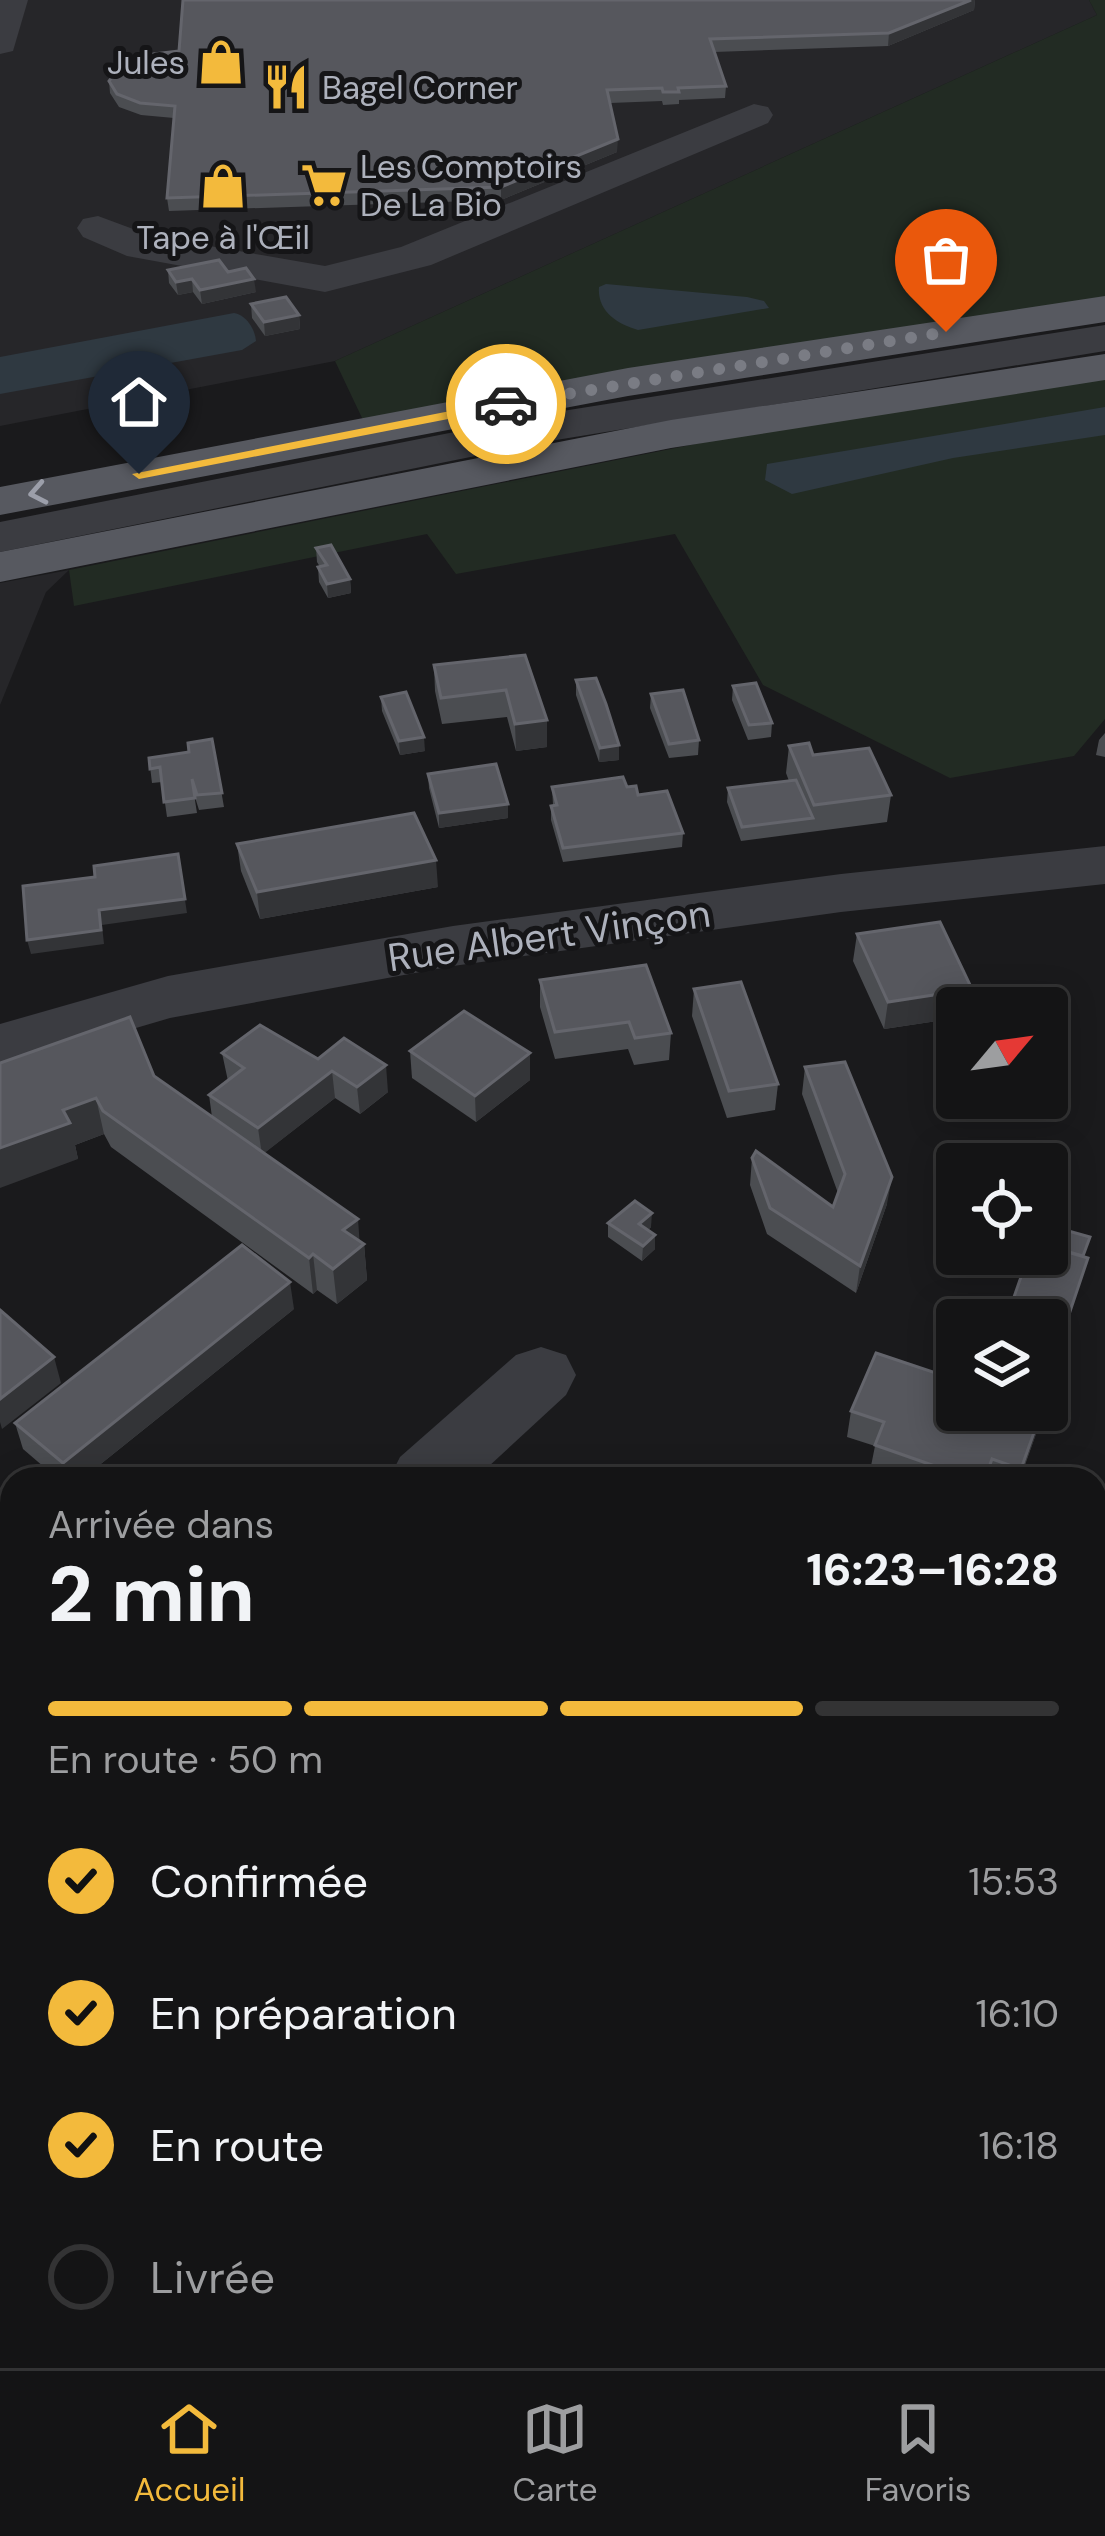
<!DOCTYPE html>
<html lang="fr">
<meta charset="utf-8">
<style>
:root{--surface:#141415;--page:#212122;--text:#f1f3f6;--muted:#9d9ea0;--line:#333334;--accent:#f3ba3c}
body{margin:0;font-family:"DM Sans",sans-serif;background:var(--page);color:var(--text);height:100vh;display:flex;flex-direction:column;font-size:45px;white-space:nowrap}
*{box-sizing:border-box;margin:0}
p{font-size:39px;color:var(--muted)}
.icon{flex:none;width:66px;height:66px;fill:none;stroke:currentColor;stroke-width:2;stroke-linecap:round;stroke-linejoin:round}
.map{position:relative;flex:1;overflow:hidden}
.panel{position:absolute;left:0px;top:1467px;width:1107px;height:903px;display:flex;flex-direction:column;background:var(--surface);border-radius:36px 36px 0 0;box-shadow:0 6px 30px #0003,0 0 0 3px var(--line)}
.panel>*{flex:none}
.needle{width:78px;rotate:61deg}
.tools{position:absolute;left:936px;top:987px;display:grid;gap:24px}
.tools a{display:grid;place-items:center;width:132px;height:132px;border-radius:12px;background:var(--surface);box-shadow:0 6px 30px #0003,0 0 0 3px var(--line);font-size:60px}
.pin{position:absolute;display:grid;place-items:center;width:102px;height:102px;color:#fff;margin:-123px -51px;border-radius:50% 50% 50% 0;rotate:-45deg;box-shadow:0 0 12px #0007}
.pin .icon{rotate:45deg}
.courier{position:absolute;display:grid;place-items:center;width:120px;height:120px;margin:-60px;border:9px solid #f3ba3c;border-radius:50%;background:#fff;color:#222;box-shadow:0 3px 15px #0007}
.overview em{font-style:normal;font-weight:800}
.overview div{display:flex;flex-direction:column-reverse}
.overview{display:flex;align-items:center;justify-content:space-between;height:204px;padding:0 48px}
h1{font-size:78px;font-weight:800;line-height:90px}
.bar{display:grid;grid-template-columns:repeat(4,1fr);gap:18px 12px;align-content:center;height:144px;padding:0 48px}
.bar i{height:15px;border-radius:9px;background:var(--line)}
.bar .active{background:var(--accent)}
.bar p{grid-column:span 4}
ol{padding:0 48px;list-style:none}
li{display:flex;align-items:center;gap:36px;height:132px}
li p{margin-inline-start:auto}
li .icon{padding:12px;border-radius:50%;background:var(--accent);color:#111;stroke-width:4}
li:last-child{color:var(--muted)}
li i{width:66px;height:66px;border:6px solid var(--line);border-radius:50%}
.tabs{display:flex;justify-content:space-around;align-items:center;height:168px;border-top:3px solid var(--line);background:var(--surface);font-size:33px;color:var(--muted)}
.tabs a{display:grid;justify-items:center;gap:6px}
.tabs .active{color:var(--accent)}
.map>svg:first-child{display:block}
.built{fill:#262629}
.green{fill:#222b23}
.water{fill:#2f3941}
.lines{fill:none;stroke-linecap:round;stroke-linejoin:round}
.minor{fill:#3b3c41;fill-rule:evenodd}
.major{fill:#575960;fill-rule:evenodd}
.wall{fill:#4b4d51}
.shaded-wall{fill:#333437}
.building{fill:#56575d;stroke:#64656c;stroke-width:3}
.oneway{stroke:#9c9faa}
.route{fill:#f3ba3c}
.done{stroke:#7a7c84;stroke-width:12;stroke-dasharray:0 21.6}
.labels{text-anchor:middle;stroke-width:10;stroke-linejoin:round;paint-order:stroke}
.far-poi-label{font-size:33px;fill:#adb1bc;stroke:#151517;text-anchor:start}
.street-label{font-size:39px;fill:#adb1bc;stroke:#151517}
</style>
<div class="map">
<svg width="1105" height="2368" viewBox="0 0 1105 2368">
<rect width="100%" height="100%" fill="#1a1a1c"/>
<g class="built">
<polygon points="0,0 1089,0 1097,15 335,361 0,426"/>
<polygon points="69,570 46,592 0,705 0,583"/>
</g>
<g class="green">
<polygon points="1089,0 1105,0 1105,300 363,420 335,361 1097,15"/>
<polygon points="1105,378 1105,719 1074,756 950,778 763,685 675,534 456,574 427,534 74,606 69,570 760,431"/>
</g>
<g class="water">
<path d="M606,284L747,297L764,301L769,308L638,330C617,324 597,311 599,287Z"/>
<path d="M234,313C246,315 255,329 256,341L242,350L0,394V357Z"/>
<polygon points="1105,407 1105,435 953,458 792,494 765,480 767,464"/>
</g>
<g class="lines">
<g class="minor">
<polygon points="0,0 28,0 13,51 0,54"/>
<polygon points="754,104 768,107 773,115 768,123 431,265 325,292 127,256 83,237 77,228 83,219 98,216 152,236 325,266 401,247"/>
<polygon points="1105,325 1105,351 550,441 0,552 0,522 550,413"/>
<polygon points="1105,846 1105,884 841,912 453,966 170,1018 0,1068 0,1024 168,976 453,926 841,874"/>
<polygon points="541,1347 566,1355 576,1375 566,1395 475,1479 389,1479 400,1457 516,1355"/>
<polygon points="1105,1798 1105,1876 1095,1877 1095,1799"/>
<polygon points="12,1941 12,2025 0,2027 0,1943"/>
<polygon points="281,2358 377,2358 374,2368 278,2368"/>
</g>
<g class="major">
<polygon points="1105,296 1105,322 628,396 0,515 0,487 628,368"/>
<polygon points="1105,354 1105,380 671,448 0,582 0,552 671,420"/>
</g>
</g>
<g class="wall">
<polygon points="183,0 975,0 974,10 888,46 714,52 726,86 725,98 679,100 679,104 663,105 662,101 610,103 617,152 501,200 169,211 167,198 174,118 141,115 119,107 110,93 109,81 179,51"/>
<polygon points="168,270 228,272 256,292 202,304 193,292 178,295 169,283"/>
<polygon points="251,304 299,315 300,329 265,336 252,318"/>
<polygon points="316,548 350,579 351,593 328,598 319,582 318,567 320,567 317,562"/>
<polygon points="525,655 547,720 547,747 516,751 507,717 442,724 435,691 434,665"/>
<polygon points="576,680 619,760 599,762 576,695"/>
<polygon points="733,686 772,723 771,737 748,740 732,700"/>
<polygon points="651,694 699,740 698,755 669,758 650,708"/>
<polygon points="381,697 425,751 400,755 382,711"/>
<polygon points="1105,733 1105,757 1096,755 1099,740"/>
<polygon points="212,739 224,807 199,810 194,794 197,813 167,817 162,782 152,783 149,758 189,752"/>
<polygon points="789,746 813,755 891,795 887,822 741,841 727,802 728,788 789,781 786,773"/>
<polygon points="428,774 508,804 508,818 439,828 429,788"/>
<polygon points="552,787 627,787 683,833 682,847 563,862 551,820 551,806 553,805"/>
<polygon points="237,844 438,887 260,919 241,871"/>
<polygon points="857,934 972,989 968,1008 957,1008 957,1018 884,1029 853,961"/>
<polygon points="540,980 671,1033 669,1060 634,1065 628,1049 555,1059 540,1007"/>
<polygon points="694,989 778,1084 775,1110 727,1118 692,1016"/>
<polygon points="410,1051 530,1080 476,1122 412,1078"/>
<polygon points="222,1053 318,1059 388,1092 360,1114 335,1098 264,1153 364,1244 367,1280 337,1304 317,1290 313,1294 111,1147 104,1134 75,1145 78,1159 0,1063 154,1076 212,1117 209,1095 228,1081"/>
<polygon points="805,1067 887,1204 856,1293 767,1234 750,1185 752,1158 833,1207 838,1193 802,1094"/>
<polygon points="608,1223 651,1227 648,1230 655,1249 642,1261 608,1237"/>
<polygon points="1084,1257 1088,1258 1080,1284 1047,1381 1047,1320"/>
<polygon points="294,1309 82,1479 58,1479 23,1449 15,1423"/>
<polygon points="851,1411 1036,1434 1020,1479 894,1479 870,1471 875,1446 847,1437"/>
<polygon points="1105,1578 1105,1703 1095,1704 1095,1591 1100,1579"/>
<polygon points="1095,2043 1105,2067 1105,2109 1103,2114 1095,2115"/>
<polygon points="1095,2205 1105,2239 1105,2292 1095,2294"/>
</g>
<g class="shaded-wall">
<polygon points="971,0 975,0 974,10 888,46 889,33"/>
<polygon points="618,139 617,152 501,200 501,187"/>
<polygon points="192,279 193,292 178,295 176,282"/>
<polygon points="254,279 256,292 202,304 200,290"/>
<polygon points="299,315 300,329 265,336 264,322"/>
<polygon points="350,579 351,593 328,598 327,584"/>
<polygon points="547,720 547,747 516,751 515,724"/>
<polygon points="424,737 425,751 400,755 399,741"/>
<polygon points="619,745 619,760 599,762 600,748"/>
<polygon points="508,804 508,818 439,828 439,813"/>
<polygon points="178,854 187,913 102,925 104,944 31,954 27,940 99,910"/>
<polygon points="436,860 438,887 260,919 257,892"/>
<polygon points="972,989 968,1008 957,1008 957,1018 884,1029 888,1002"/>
<polygon points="530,1053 530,1080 476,1122 475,1096"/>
<polygon points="386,1065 388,1092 360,1114 357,1087"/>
<polygon points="332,1071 335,1098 262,1155 258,1128"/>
<polygon points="96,1098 104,1134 75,1145 78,1159 0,1188 0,1148 63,1110"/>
<polygon points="892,1177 887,1204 856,1293 860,1266"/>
<polygon points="652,1213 651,1227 638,1238 639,1224"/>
<polygon points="358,1219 360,1247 364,1244 367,1280 337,1304 333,1269 343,1230"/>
<polygon points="655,1235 655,1249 642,1261 643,1246"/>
<polygon points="313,1254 317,1290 313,1294 309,1258"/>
<polygon points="1088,1258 1080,1284 1048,1382 1055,1356"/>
<polygon points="290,1282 294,1309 82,1479 67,1479 63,1463"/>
<polygon points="54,1357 61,1383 2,1429 0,1422 0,1399"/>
<polygon points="1042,1410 1036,1434 1019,1479 1021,1469"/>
<polygon points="12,1747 12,1777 0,1785 0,1756"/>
<polygon points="148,2358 171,2358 167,2368 144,2368"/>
</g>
<g class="building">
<polygon points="183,0 971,0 889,33 710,39 726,86 678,88 679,92 663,92 662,88 607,90 618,139 501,187 167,198 175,106 140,103 117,94 109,81 121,65 145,55 179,51"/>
<polygon points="219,260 228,272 246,268 254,279 200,290 192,279 176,282 168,270"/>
<polygon points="286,297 299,315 264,322 251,304"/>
<polygon points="331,545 350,579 327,584 318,567 327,565 316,548"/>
<polygon points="525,655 547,720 515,724 506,690 441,698 434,665"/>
<polygon points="596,678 606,704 619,745 600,748 576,680"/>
<polygon points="756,683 772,723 749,725 733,686"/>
<polygon points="683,690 699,740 669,744 651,694"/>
<polygon points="406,692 424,737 399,741 381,697"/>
<polygon points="212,739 222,793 197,795 192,779 195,798 164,802 160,767 150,769 149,758 189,752 188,743"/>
<polygon points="809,743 813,755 869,748 891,795 814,805 789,746"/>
<polygon points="496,764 508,804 439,813 428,774"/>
<polygon points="623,777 627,787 636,786 638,795 667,791 683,833 563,848 551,806 557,805 552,787"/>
<polygon points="796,780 813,818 742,827 728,788"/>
<polygon points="414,813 436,860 257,892 237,844"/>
<polygon points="178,854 185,899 99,910 101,930 27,940 23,886 95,877 94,866"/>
<polygon points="940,922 972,989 888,1002 857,934"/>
<polygon points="646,965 671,1033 635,1038 629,1022 555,1032 540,980"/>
<polygon points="741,982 778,1084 729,1091 694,989"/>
<polygon points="464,1011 530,1053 475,1096 410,1051"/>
<polygon points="130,1017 154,1076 358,1219 343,1230 364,1244 333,1269 313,1254 309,1258 103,1111 96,1098 63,1110 70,1123 0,1148 0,1063"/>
<polygon points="260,1025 318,1059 344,1038 386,1065 357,1087 332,1071 258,1128 209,1095 244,1068 222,1053"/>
<polygon points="845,1062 892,1177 860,1266 770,1208 752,1158 756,1151 833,1207 845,1174 805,1067"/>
<polygon points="635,1201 652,1213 639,1224 655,1235 643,1246 608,1223"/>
<polygon points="1047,1225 1090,1237 1083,1256 1047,1246"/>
<polygon points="242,1245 290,1282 63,1463 15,1423"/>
<polygon points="1047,1246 1088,1258 1055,1356 1047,1353 1047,1320 1006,1320 1029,1254 1047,1254"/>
<polygon points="0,1310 54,1357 0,1399"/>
<polygon points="876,1353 957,1380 957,1410 1042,1410 1021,1469 992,1459 987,1473 972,1468 969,1478 875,1445 884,1422 851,1411"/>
<polygon points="1095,1591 1099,1603 1105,1603 1105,1680 1095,1681"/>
<polygon points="12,1635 12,1747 0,1756 0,1644"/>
<polygon points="1095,2043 1098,2043 1105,2067 1105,2095 1095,2096"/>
<polygon points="0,2104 12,2108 12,2358 148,2358 144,2368 0,2368"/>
<polygon points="1095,2205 1105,2239 1105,2276 1095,2277"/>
</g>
<defs><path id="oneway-chevron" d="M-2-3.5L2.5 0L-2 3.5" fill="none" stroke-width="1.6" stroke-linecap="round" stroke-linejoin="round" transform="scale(3)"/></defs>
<use class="oneway" href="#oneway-chevron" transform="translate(38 493) rotate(169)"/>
<polygon class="route" points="506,400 510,407 139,479 132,474"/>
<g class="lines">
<polyline class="done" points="506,404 946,332"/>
</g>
<defs>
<g id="shop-bare" transform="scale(3.6)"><path d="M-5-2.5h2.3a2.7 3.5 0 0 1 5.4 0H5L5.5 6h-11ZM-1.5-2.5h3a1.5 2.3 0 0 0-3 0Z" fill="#f3ba3c" stroke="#151517" stroke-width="2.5" paint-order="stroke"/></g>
<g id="restaurant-bare" transform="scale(3.6)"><path d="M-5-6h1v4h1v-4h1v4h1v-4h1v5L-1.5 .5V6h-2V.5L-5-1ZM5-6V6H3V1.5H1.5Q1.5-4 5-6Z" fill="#f3ba3c" stroke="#151517" stroke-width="2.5" paint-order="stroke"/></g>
<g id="supermarket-bare" transform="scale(3.6)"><path d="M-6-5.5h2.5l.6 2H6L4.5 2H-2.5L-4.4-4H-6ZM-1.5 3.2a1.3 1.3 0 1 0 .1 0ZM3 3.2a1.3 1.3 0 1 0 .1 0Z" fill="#f3ba3c" stroke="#151517" stroke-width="2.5" paint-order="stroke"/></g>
</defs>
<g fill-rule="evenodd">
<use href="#shop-bare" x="221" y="62"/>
<use href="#restaurant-bare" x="286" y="87"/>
<use href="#supermarket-bare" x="324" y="185"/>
<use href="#shop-bare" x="223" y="186"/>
</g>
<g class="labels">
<g class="far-poi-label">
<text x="185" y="74" text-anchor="end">Jules</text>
<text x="322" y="99">Bagel Corner</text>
<text x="360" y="178">Les Comptoirs<tspan x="360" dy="38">De La Bio</tspan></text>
<text x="223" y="249" text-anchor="middle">Tape à l'Œil</text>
</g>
<g class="street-label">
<text transform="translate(549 935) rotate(-8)" y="14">Rue Albert Vinçon</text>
</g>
</g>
</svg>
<div class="tools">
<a><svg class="needle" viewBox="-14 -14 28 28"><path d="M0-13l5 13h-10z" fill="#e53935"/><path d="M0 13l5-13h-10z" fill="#9d9ea0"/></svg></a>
<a><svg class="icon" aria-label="locate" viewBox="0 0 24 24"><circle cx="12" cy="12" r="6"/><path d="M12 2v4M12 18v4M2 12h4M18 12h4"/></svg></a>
<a><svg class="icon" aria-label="layers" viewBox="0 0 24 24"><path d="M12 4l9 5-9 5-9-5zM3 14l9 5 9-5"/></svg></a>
</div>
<div class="pin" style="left:946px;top:332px;background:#ea580c"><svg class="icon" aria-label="bag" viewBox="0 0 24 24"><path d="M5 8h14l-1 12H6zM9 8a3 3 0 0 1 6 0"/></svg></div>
<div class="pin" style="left:139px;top:474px;background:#1f2937"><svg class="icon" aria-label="home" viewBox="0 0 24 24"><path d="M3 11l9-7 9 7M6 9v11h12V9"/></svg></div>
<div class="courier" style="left:506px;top:404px"><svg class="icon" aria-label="car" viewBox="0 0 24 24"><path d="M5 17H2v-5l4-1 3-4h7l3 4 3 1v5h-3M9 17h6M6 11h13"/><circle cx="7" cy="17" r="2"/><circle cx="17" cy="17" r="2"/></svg></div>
<section class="panel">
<div class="overview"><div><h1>2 min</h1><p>Arrivée dans</p></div><em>16:23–16:28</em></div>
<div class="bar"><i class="active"></i><i class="active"></i><i class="active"></i><i></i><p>En route · 50 m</p></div>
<ol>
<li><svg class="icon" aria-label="check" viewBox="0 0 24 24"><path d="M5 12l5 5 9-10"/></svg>Confirmée<p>15:53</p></li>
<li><svg class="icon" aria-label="check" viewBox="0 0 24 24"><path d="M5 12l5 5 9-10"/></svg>En préparation<p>16:10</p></li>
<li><svg class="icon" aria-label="check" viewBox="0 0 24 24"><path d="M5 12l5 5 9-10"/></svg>En route<p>16:18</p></li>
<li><i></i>Livrée</li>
</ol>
</section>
</div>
<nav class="tabs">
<a class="active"><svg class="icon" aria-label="home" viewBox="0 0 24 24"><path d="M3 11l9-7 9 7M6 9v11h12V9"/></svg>Accueil</a>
<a><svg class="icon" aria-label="map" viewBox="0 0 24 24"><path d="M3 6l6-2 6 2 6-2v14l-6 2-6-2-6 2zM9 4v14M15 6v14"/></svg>Carte</a>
<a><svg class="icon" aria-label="saved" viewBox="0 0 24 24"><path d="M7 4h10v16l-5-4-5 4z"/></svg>Favoris</a>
</nav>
